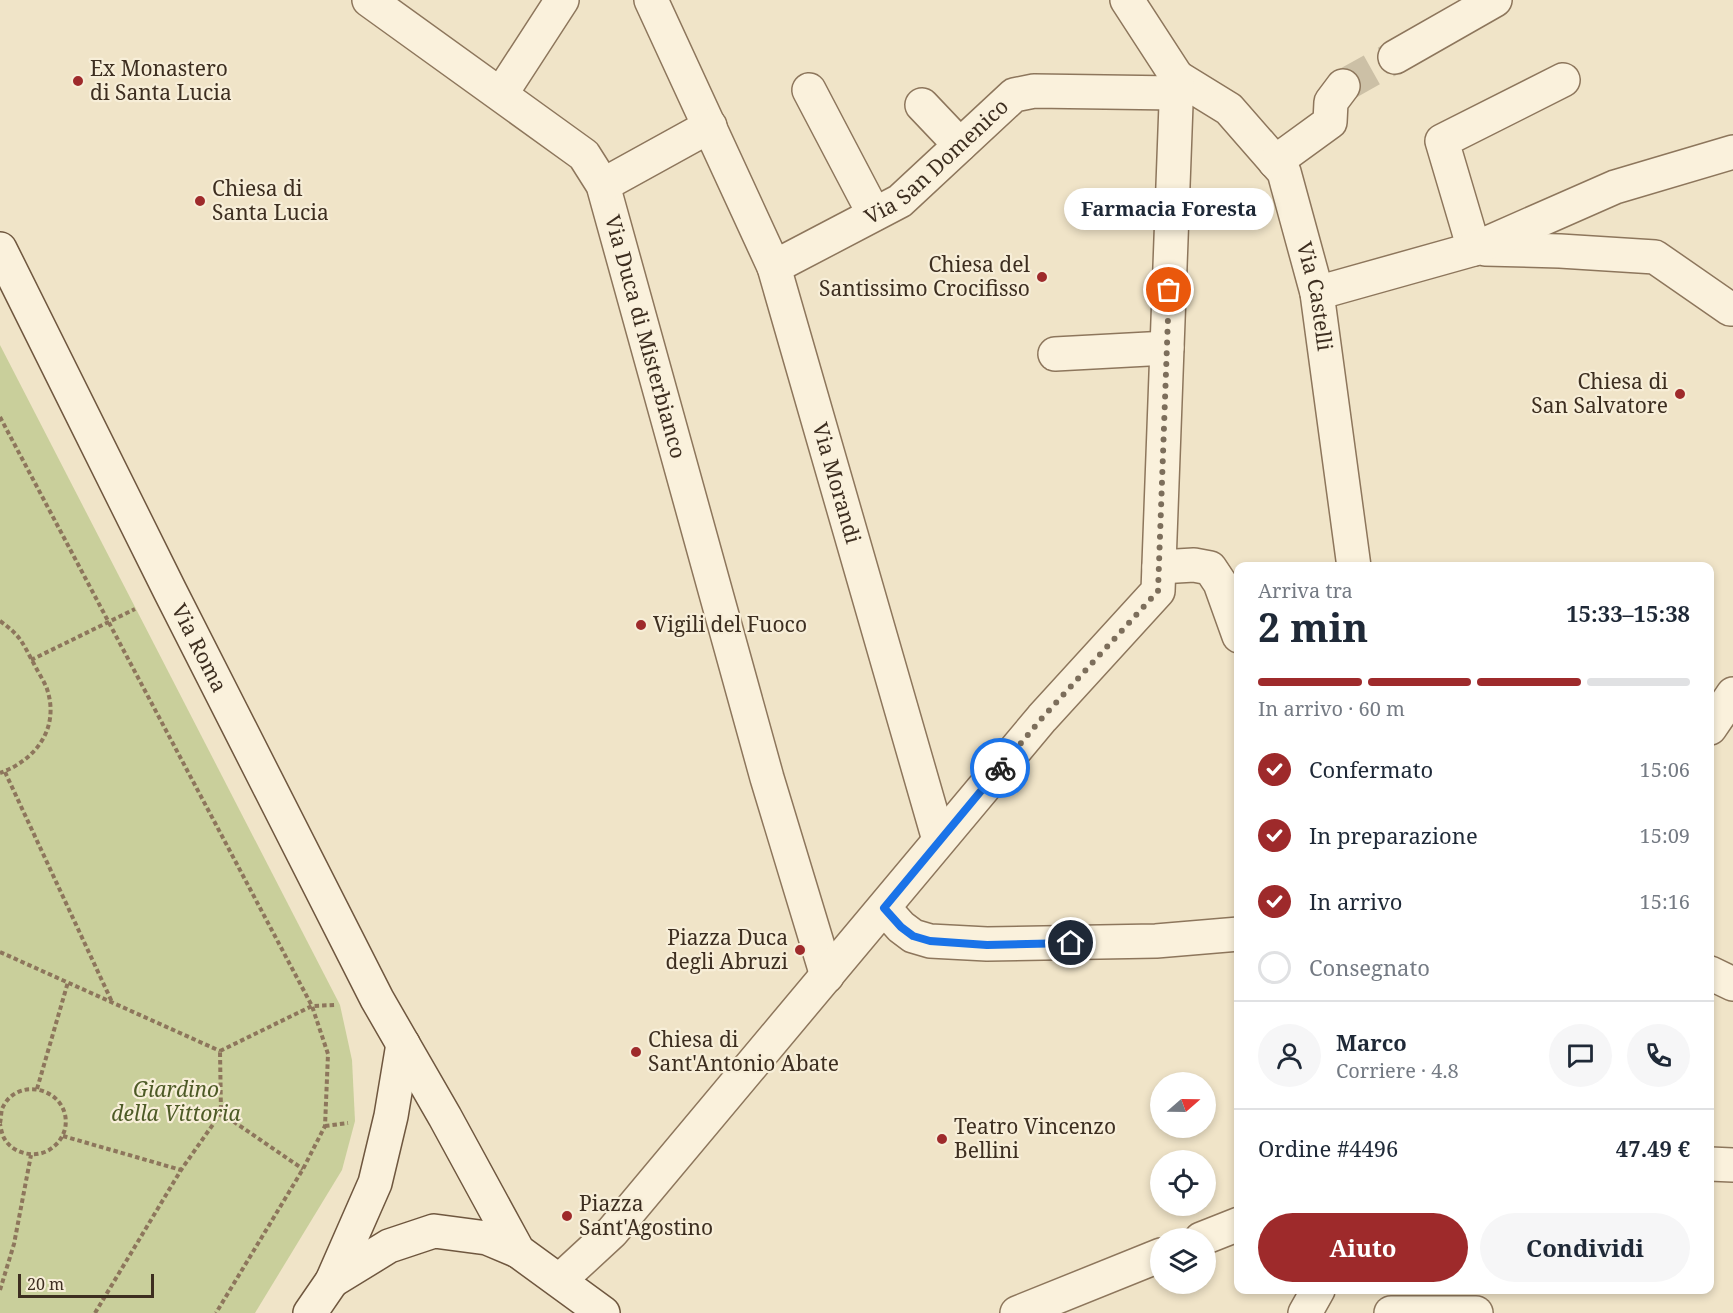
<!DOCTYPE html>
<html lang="it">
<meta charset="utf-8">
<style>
:root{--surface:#fff;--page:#f6f6f7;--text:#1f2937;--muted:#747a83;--line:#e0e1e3;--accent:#9e2a2b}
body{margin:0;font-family:"Noto Serif",serif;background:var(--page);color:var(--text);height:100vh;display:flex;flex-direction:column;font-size:22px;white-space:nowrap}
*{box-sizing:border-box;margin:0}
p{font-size:20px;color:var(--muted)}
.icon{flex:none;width:33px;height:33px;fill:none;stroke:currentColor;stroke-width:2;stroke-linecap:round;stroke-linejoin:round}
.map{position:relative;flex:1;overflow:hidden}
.sheet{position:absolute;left:1234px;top:562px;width:480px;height:732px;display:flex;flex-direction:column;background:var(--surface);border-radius:12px;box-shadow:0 3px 9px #0003}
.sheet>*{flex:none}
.needle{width:39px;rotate:70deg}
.fabs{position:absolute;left:1150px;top:1072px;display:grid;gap:12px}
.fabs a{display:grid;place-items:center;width:66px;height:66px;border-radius:50%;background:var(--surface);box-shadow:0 3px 9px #0003;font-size:30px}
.scale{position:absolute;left:18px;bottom:15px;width:136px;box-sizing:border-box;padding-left:6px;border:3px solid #3d2e20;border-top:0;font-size:16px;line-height:21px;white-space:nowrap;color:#3d2e20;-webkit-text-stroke:4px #f7eed8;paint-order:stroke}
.pin{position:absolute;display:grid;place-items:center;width:51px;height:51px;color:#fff;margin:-26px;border:3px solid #fff;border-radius:50%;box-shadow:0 2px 6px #0007}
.courier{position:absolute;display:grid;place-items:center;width:60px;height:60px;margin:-30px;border:4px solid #1a73e8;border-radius:50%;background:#fff;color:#222;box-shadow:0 2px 8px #0007}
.bubble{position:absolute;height:42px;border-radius:21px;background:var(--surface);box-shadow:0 3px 9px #0003;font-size:20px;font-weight:700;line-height:42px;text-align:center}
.summary em{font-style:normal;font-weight:700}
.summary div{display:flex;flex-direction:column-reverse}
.summary{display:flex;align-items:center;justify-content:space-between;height:102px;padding:0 24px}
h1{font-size:39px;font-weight:700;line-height:45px}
.bar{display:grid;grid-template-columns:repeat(4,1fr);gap:9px 6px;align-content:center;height:72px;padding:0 24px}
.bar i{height:8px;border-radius:4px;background:var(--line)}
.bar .active{background:var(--accent)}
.bar p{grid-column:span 4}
.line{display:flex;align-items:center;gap:15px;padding:0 24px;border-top:2px solid var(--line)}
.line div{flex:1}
.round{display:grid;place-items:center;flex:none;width:63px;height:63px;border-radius:32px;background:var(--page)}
ol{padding:0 24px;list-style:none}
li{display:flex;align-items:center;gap:18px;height:66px}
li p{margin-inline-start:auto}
li .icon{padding:6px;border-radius:50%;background:var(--accent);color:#fff;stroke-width:4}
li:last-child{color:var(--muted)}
li i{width:33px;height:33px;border:3px solid var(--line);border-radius:50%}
.cta{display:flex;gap:12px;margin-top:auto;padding:12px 24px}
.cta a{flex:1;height:69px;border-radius:36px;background:var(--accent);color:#fff;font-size:24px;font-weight:700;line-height:69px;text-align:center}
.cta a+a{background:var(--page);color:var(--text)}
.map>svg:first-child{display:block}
.green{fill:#c9cf9b}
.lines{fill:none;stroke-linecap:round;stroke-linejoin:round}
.street-tunnel{stroke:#ccc0a6;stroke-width:33;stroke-dasharray:33 16;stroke-linecap:butt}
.street-casing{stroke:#8d765c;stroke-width:36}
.secondary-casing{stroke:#6f573f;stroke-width:36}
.path{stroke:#8d765c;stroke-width:4;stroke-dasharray:4.5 3;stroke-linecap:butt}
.street{stroke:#faf1dc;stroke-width:33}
.secondary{stroke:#faf1dc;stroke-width:33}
.done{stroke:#7c6e5b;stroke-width:6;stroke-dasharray:0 10.8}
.route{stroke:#1a73e8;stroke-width:8}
.poi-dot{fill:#9e2a2b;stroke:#f7eed8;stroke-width:2}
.labels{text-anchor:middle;stroke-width:4.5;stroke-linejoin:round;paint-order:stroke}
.poi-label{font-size:21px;fill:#3d2e20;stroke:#f7eed8;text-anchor:start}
.street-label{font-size:21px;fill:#3d2e20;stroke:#f7eed8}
.park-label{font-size:21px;font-style:italic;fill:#4d5a26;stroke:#f7eed8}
</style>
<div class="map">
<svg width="1733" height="1313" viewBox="0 0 1733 1313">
<rect width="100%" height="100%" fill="#f0e4c8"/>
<polygon class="green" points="0,345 340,1005 352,1060 355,1121 342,1170 255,1313 0,1313"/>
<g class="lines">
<polyline class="street-tunnel" points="1343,86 1395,57"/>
<g class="street-casing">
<g id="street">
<path id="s1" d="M369,0L584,155L603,185L767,778L827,976"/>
<path id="s2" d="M651,0L774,267L939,840"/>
<polyline points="1395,57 1495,0"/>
<path id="s3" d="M1177,77L1229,109L1284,172L1317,293L1354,567"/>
<polyline points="809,90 874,214"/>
<polyline points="501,94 562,0"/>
<polyline points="922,105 960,145"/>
<polyline points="1275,162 1330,122 1331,102 1343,86"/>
<polyline points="603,185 710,126"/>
<polyline points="1474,249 1442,141 1563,80"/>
<polyline points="1485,249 1560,251 1655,257 1730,309 1733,309"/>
<path id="s4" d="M774,267L900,201L1014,95L1034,91L1176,93"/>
<polyline points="1317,293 1474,249 1615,187 1733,152"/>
<polyline points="1055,354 1167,348"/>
<polyline points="1159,567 1194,565 1210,568 1220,583 1239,636"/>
<polyline points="1710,728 1733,694"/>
<polyline points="884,908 901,927 913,936 930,941 987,944 1156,941 1239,934"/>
<polyline points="1710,973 1733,984"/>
<polyline points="1710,1164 1733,1165"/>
<polyline points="1201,1239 1239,1224"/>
<polyline points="560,1280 612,1232 1042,718 1158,591 1177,77 1127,0"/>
<polyline points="1017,1313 1161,1255"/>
<polyline points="1305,1313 1318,1290"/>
<polyline points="1391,1313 1476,1313"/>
</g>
</g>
<g class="secondary-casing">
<g id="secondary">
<path id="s5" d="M0,249L170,591L377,999L445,1117L518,1251L603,1313"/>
<polyline points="332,1281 389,1246 434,1231 487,1238 518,1251"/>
<polyline points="310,1313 332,1281 375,1183 391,1116 403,1044"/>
</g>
</g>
<g class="path">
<polyline points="0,417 312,1006 328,1054 325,1126 303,1169 216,1313"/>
<path d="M0,621C21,636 22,642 34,664C38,672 44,681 47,689C60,728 36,760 0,773"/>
<polyline points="31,660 135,609"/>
<polyline points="5,772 112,1002"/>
<polyline points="0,952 220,1051"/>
<polyline points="220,1051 312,1006 335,1005"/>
<polyline points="37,1089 68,982"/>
<polyline points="221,1113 303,1169"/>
<path d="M0,1123C1,1119 1,1113 2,1109C17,1073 73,1090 65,1129C62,1139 57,1145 49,1150C34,1159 12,1153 4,1138C2,1134 1,1129 0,1124"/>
<polyline points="325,1126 348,1123"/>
<polyline points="63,1136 181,1170"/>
<polyline points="0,1290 14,1244 31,1155"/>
<polyline points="95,1313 181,1170 221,1113 220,1051"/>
</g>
<use href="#street" class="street"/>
<use href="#secondary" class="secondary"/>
</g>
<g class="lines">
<polyline class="done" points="1000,768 1042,718 1158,591 1169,290"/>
<polyline class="route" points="1000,768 884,908 901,927 913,936 930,941 987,945 1071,943"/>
</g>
<g class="poi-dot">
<circle cx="78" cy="81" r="6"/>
<circle cx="200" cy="201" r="6"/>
<circle cx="1042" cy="277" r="6"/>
<circle cx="1680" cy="394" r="6"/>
<circle cx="641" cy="625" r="6"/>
<circle cx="800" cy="950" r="6"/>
<circle cx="636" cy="1052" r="6"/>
<circle cx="942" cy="1139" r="6"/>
<circle cx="567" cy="1216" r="6"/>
</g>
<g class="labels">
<g class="poi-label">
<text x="90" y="76">Ex Monastero<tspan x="90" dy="24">di Santa Lucia</tspan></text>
<text x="212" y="196">Chiesa di<tspan x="212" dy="24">Santa Lucia</tspan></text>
<text x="1030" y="272" text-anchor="end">Chiesa del<tspan x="1030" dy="24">Santissimo Crocifisso</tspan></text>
<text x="1668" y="389" text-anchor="end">Chiesa di<tspan x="1668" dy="24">San Salvatore</tspan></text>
<text x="653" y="632">Vigili del Fuoco</text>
<text x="788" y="945" text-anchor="end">Piazza Duca<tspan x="788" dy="24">degli Abruzi</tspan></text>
<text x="648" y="1047">Chiesa di<tspan x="648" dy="24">Sant'Antonio Abate</tspan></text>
<text x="954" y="1134">Teatro Vincenzo<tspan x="954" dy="24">Bellini</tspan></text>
<text x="579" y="1211">Piazza<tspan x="579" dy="24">Sant'Agostino</tspan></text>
</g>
<g class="street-label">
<text dy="7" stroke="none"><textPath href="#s4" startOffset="195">Via San Domenico</textPath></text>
<text dy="7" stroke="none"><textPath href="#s3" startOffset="273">Via Castelli</textPath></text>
<text dy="7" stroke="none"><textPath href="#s1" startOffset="458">Via Duca di Misterbianco</textPath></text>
<text dy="7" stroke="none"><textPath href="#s2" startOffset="519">Via Morandi</textPath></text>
<text dy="7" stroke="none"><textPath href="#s5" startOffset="446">Via Roma</textPath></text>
</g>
<g class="park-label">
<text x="176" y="1097">Giardino<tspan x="176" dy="24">della Vittoria</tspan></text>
</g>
</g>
</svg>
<div class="fabs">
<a><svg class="needle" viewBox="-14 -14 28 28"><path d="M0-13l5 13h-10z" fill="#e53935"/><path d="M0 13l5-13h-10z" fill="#747a83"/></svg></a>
<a><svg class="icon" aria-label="locate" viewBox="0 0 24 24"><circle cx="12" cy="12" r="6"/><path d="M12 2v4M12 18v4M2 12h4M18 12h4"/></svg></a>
<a><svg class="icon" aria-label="layers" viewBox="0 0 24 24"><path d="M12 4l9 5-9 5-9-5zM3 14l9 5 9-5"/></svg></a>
</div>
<div class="scale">20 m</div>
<div class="pin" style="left:1169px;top:290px;background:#ea580c"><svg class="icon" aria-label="bag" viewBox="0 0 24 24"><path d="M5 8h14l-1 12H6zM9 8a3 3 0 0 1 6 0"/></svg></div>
<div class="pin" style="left:1071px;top:943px;background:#1f2937"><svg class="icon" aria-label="home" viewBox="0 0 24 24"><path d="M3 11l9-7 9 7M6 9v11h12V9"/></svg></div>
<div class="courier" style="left:1000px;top:768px"><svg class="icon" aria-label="bike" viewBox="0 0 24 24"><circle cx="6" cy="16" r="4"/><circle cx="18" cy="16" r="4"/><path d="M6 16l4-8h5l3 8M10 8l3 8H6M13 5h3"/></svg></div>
<div class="bubble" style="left:1064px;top:188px;width:210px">Farmacia Foresta</div>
<section class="sheet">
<div class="summary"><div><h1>2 min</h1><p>Arriva tra</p></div><em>15:33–15:38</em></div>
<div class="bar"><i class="active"></i><i class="active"></i><i class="active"></i><i></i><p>In arrivo · 60 m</p></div>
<ol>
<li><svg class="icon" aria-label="check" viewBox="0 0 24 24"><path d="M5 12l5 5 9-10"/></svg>Confermato<p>15:06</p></li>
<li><svg class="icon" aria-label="check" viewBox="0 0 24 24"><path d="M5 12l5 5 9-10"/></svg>In preparazione<p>15:09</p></li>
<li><svg class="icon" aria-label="check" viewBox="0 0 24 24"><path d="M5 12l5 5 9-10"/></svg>In arrivo<p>15:16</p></li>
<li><i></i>Consegnato</li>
</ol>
<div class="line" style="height:108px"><a class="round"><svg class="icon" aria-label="person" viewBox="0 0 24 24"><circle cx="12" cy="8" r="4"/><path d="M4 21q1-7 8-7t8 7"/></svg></a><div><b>Marco</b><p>Corriere · 4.8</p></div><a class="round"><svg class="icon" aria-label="chat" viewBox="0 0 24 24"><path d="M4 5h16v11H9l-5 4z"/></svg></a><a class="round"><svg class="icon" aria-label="phone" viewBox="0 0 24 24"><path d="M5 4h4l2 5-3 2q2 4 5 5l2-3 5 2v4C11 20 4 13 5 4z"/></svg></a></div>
<div class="line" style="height:78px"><div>Ordine #4496</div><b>47.49 €</b></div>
<div class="cta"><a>Aiuto</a><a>Condividi</a></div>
</section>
</div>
